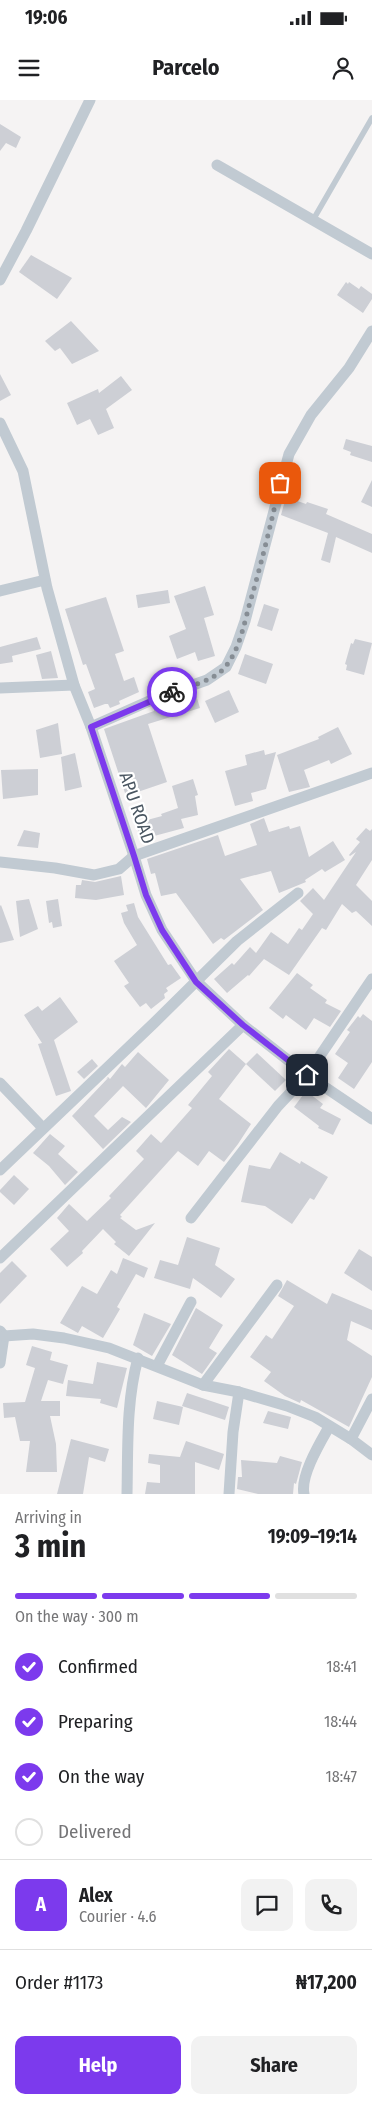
<!DOCTYPE html>
<meta charset="utf-8">
<style>
:root{--surface:#fff;--page:#f2f2f2;--text:#202124;--muted:#757577;--line:#e0e0e0;--accent:#7c3aed}
body{margin:0;font-family:"Fira Sans Condensed",sans-serif;background:var(--page);color:var(--text);height:100vh;display:flex;flex-direction:column;font-size:19px;white-space:nowrap}
*{box-sizing:border-box;margin:0}
p{font-size:16px;color:var(--muted)}
.icon{flex:none;width:28px;height:28px;fill:none;stroke:currentColor;stroke-width:2;stroke-linecap:round;stroke-linejoin:round}
.map{position:relative;height:1394px;overflow:hidden}
.side{display:flex;flex-direction:column;background:var(--surface);flex:1}
.side>*{flex:none}
.pin{position:absolute;display:grid;place-items:center;width:42px;height:42px;color:#fff;margin:-21px;border-radius:10px;box-shadow:0 2px 8px #0006}
.courier{position:absolute;display:grid;place-items:center;width:50px;height:50px;margin:-25px;border:4px solid #7c3aed;border-radius:50%;background:#fff;color:#222;box-shadow:0 1px 6px #0007}
.head em{font-style:normal;font-weight:700}
.head div{display:flex;flex-direction:column-reverse}
.head{display:flex;align-items:center;justify-content:space-between;height:85px;padding:0 15px}
h1{font-size:32px;font-weight:700;line-height:38px}
.bar{display:grid;grid-template-columns:repeat(4,1fr);gap:8px 5px;align-content:center;height:60px;padding:0 15px}
.bar i{height:6px;border-radius:4px;background:var(--line)}
.bar .selected{background:var(--accent)}
.bar p{grid-column:span 4}
.line{display:flex;align-items:center;gap:12px;padding:0 15px;border-top:1px solid var(--line)}
.line div{flex:1}
.round{display:grid;place-items:center;flex:none;width:52px;height:52px;border-radius:10px;background:var(--page)}
ol{padding:0 15px;list-style:none}
li{display:flex;align-items:center;gap:15px;height:55px}
li p{margin-inline-start:auto}
li .icon{padding:5px;border-radius:50%;background:var(--accent);color:#fff;stroke-width:4}
li:last-child{color:var(--muted)}
li i{width:28px;height:28px;border:2px solid var(--line);border-radius:50%}
.button{display:flex;gap:10px;margin-top:auto;padding:10px 15px}
.button a{flex:1;height:58px;border-radius:10px;background:var(--accent);color:#fff;font-size:20px;font-weight:700;line-height:58px;text-align:center}
.button a+a{background:var(--page);color:var(--text)}
.status{display:flex;justify-content:space-between;align-items:center;height:35px;padding:0 25px;background:var(--surface);direction:ltr}
.status svg{height:14px;fill:currentColor}
header{display:flex;justify-content:space-between;align-items:center;height:65px;padding:0 15px;background:var(--surface);font-size:22px;font-weight:700}
.map>svg:first-child{display:block}
.building{fill:#cdcfd5}
.lines{fill:none;stroke-linecap:round;stroke-linejoin:round}
.lane{stroke:#c1cad2;stroke-width:5.5}
.street{stroke:#c1cad2;stroke-width:11}
.done{stroke:#868d94;stroke-width:5;stroke-dasharray:0 9}
.route{stroke:#7c3aed;stroke-width:6}
.labels{text-anchor:middle;stroke-width:4.5;stroke-linejoin:round;paint-order:stroke}
.street-label{font-size:18px;fill:#4a5661;stroke:#fff}
</style>
<div class="status"><b>19:06</b><svg viewBox="0 0 49 12"><path d="M0 12V9h3v3zM5 12V6h3v6zM10 12V3h3v9zM15 12V0h3v12zM26 1h20v11H26zM47 4h2v5h-2z"/></svg></div>
<header><svg class="icon" aria-label="menu" viewBox="0 0 24 24"><path d="M4 6h16M4 12h16M4 18h16"/></svg>Parcelo<svg class="icon" aria-label="person" viewBox="0 0 24 24"><circle cx="12" cy="8" r="4"/><path d="M4 21q1-7 8-7t8 7"/></svg></header>
<div class="map">
<svg width="372" height="1394" viewBox="0 0 372 1394">
<rect width="100%" height="100%" fill="#f5f3f3"/>
<g class="building">
<polygon points="0,24 21,37 16,48 6,43 0,51"/>
<polygon points="31,155 72,178 57,199 19,172"/>
<polygon points="346,182 348,184 349,182 359,189 361,186 372,194 372,199 363,213 337,195"/>
<polygon points="71,221 99,251 72,264 60,248 55,251 45,241"/>
<polygon points="0,274 11,295 0,301"/>
<polygon points="121,276 132,290 106,309 114,328 98,335 90,319 77,325 67,303 98,289 99,293"/>
<polygon points="346,339 372,346 372,362 350,355 351,352 343,349"/>
<polygon points="372,380 372,407 361,402"/>
<polygon points="286,397 306,404 307,402 328,409 326,414 372,434 372,453 336,437 330,463 321,460 328,433 281,415"/>
<polygon points="205,486 214,515 204,518 215,556 198,561 195,552 177,559 169,536 186,529 174,496"/>
<polygon points="168,490 170,503 138,508 136,495"/>
<polygon points="106,497 124,551 115,554 124,581 134,577 139,592 119,601 120,604 110,608 108,604 105,604 94,608 88,592 95,589 86,564 83,565 65,509"/>
<polygon points="264,504 279,509 272,531 257,526"/>
<polygon points="37,537 41,549 12,556 13,562 0,564 0,547"/>
<polygon points="355,539 372,543 364,575 346,570 347,565 345,564 351,543 353,544"/>
<polygon points="51,551 58,578 42,579 36,555"/>
<polygon points="245,554 273,564 266,584 238,574"/>
<polygon points="229,590 239,612 215,623 205,601"/>
<polygon points="196,595 200,608 148,624 167,682 126,696 104,629 154,611 154,609"/>
<polygon points="58,623 62,654 40,658 36,630"/>
<polygon points="338,627 352,654 331,664 329,660 304,670 310,687 289,692 277,655 319,639 318,637"/>
<polygon points="264,650 265,655 276,652 266,689 251,693 253,701 235,706 225,671 247,665 245,655"/>
<polygon points="75,653 82,687 65,691 61,657"/>
<polygon points="38,669 38,695 3,699 1,670"/>
<polygon points="193,679 198,695 195,696 198,715 181,719 184,728 143,739 143,736 140,737 136,723 162,716 161,714 178,708 172,686"/>
<polygon points="264,718 269,732 289,726 290,729 300,726 309,757 333,741 345,760 325,772 322,769 305,780 306,782 279,793 271,771 240,779 263,810 224,840 221,838 213,844 176,793 161,796 155,773 151,774 147,759 218,735 225,756 257,745 250,724"/>
<polygon points="366,728 370,731 372,729 372,760 356,785 372,801 372,826 356,811 352,813 342,804 326,830 322,828 289,875 264,859 249,876 248,875 227,893 214,879 232,863 234,865 250,847 256,853 271,832 288,844 299,828 302,830 313,814 300,801 313,788 324,800 356,752 350,756 349,755 360,742 356,739"/>
<polygon points="24,730 40,733 38,748 17,746"/>
<polygon points="121,776 124,795 96,800 75,798 76,785 81,785 82,780 95,782"/>
<polygon points="29,799 38,829 20,837 16,801"/>
<polygon points="58,799 62,826 53,828 52,822 49,823 46,801"/>
<polygon points="134,803 138,817 168,865 171,864 181,878 166,888 168,891 164,894 165,898 151,909 146,903 140,907 124,886 129,883 114,861 137,845 124,823 121,813 128,811 126,805"/>
<polygon points="1,805 14,840 0,843 0,806"/>
<polygon points="297,873 313,885 310,888 327,900 325,903 341,911 330,927 314,918 306,930 286,915 283,919 269,908"/>
<polygon points="60,897 78,922 54,940 71,991 56,996 38,944 42,943 24,915 38,906 42,911"/>
<polygon points="363,914 372,921 372,962 354,989 338,978 348,963 335,954 350,932 347,930 358,916 360,918"/>
<polygon points="229,949 246,964 219,999 251,1024 238,1044 224,1062 209,1051 198,1066 178,1051 120,1115 122,1117 120,1118 136,1130 155,1123 129,1156 114,1144 116,1142 103,1129 82,1151 83,1153 67,1167 50,1149 69,1131 57,1118 69,1104 87,1121 111,1098 109,1096 144,1059 136,1051 151,1034 161,1043 192,1008 188,1005 212,976 208,972"/>
<polygon points="138,952 169,980 146,1008 123,986 94,1016 108,1030 122,1017 131,1022 103,1049 72,1016 108,978 106,979 108,977 110,979 122,964 125,967"/>
<polygon points="257,953 286,980 275,991 246,964"/>
<polygon points="92,959 98,966 84,979 77,972"/>
<polygon points="306,991 323,1004 320,1008 341,1019 333,1035 318,1028 319,1026 294,1007"/>
<polygon points="50,1034 65,1046 58,1054 78,1072 65,1085 49,1066 33,1053"/>
<polygon points="280,1052 300,1064 301,1061 328,1077 314,1100 310,1098 292,1124 265,1106 241,1102 249,1065 270,1069"/>
<polygon points="14,1075 29,1089 14,1105 0,1092 0,1090"/>
<polygon points="187,1137 220,1148 215,1165 235,1179 221,1198 193,1178 190,1189 154,1178 160,1160 178,1165"/>
<polygon points="359,1149 372,1157 372,1191 344,1173"/>
<polygon points="123,1158 148,1168 144,1178 136,1174 117,1207 120,1209 103,1238 82,1226 78,1233 60,1223 82,1186 97,1194 111,1170 117,1174"/>
<polygon points="12,1161 27,1176 0,1204 0,1173"/>
<polygon points="287,1180 327,1204 332,1193 372,1210 372,1230 351,1221 347,1240 372,1256 372,1277 349,1327 301,1300 300,1303 285,1296 264,1281 271,1272 250,1257 266,1235 272,1239 294,1206 278,1196"/>
<polygon points="196,1208 223,1225 209,1248 217,1253 202,1274 172,1255"/>
<polygon points="144,1213 171,1224 152,1256 133,1245"/>
<polygon points="32,1246 52,1252 50,1260 68,1265 63,1284 48,1280 41,1301 60,1301 60,1316 50,1316 56,1344 57,1372 26,1372 30,1341 20,1341 15,1317 4,1318 3,1303 25,1302 35,1268 26,1265"/>
<polygon points="97,1262 127,1268 117,1308 100,1303 101,1299 66,1296 68,1280 93,1284"/>
<polygon points="187,1293 229,1307 225,1320 182,1306"/>
<polygon points="157,1301 183,1307 179,1325 153,1319"/>
<polygon points="268,1311 291,1317 288,1329 263,1323"/>
<polygon points="71,1339 109,1349 105,1362 89,1357 83,1394 57,1394"/>
<polygon points="186,1341 224,1354 219,1370 195,1362 195,1394 145,1394 147,1382 160,1383 160,1365 148,1363 149,1354 180,1357"/>
<polygon points="280,1356 302,1362 296,1384 294,1383 293,1394 258,1394 237,1389 238,1377 242,1377 241,1360 277,1363"/>
</g>
<g class="lines">
<polyline class="lane" points="313,120 372,18"/>
<g class="street">
<polyline points="217,65 372,154"/>
<polyline points="0,180 26,131 90,0"/>
<polyline points="0,323 23,371 47,488 74,585 91,627 134,756 146,795 162,830 196,881 243,925 307,975 372,1019"/>
<polyline points="0,491 45,480"/>
<polyline points="0,588 74,585"/>
<polyline points="91,627 156,598 207,580 226,567 236,547 245,521 289,354 311,315 349,268 372,231"/>
<polyline points="0,762 55,768 94,775 119,769 134,756 372,673"/>
<polyline points="0,983 43,1028"/>
<polyline points="0,1070 154,923 237,841 298,793"/>
<polyline points="191,1118 278,1006 307,975 372,879"/>
<polyline points="0,1158 243,925"/>
<polyline points="0,1231 4,1236 0,1263"/>
<polyline points="4,1236 33,1234 64,1238 109,1248 203,1285 239,1292 287,1306 315,1317 351,1339 372,1355"/>
<polyline points="157,1266 191,1202"/>
<polyline points="203,1285 277,1185"/>
<polyline points="351,1339 372,1299"/>
<path d="M127,1394C128,1348 126,1302 138,1258"/>
<polyline points="229,1394 233,1332 239,1292"/>
<path d="M304,1394C300,1376 320,1343 329,1327"/>
</g>
</g>
<g class="lines">
<path class="done" d="M172,592C189,586 215,581 226,566C239,550 244,525 249,506C261,465 271,424 280,383"/>
<polyline class="route" points="172,592 91,627 134,756 146,795 162,830 196,882 243,925 307,975"/>
</g>
<g class="labels">
<g class="street-label">
<text transform="translate(137 708) rotate(71)" y="6">APU ROAD</text>
</g>
</g>
</svg>
<div class="pin" style="left:280px;top:383px;background:#ea580c"><svg class="icon" aria-label="bag" viewBox="0 0 24 24"><path d="M5 8h14l-1 12H6zM9 8a3 3 0 0 1 6 0"/></svg></div>
<div class="pin" style="left:307px;top:975px;background:#1f2937"><svg class="icon" aria-label="home" viewBox="0 0 24 24"><path d="M3 11l9-7 9 7M6 9v11h12V9"/></svg></div>
<div class="courier" style="left:172px;top:592px"><svg class="icon" aria-label="bike" viewBox="0 0 24 24"><circle cx="6" cy="16" r="4"/><circle cx="18" cy="16" r="4"/><path d="M6 16l4-8h5l3 8M10 8l3 8H6M13 5h3"/></svg></div>
</div>
<section class="side">
<div class="head"><div><h1>3 min</h1><p>Arriving in</p></div><em>19:09–19:14</em></div>
<div class="bar"><i class="selected"></i><i class="selected"></i><i class="selected"></i><i></i><p>On the way · 300 m</p></div>
<ol>
<li><svg class="icon" aria-label="check" viewBox="0 0 24 24"><path d="M5 12l5 5 9-10"/></svg>Confirmed<p>18:41</p></li>
<li><svg class="icon" aria-label="check" viewBox="0 0 24 24"><path d="M5 12l5 5 9-10"/></svg>Preparing<p>18:44</p></li>
<li><svg class="icon" aria-label="check" viewBox="0 0 24 24"><path d="M5 12l5 5 9-10"/></svg>On the way<p>18:47</p></li>
<li><i></i>Delivered</li>
</ol>
<div class="line" style="height:90px"><b class="round" style="background:var(--accent);color:#fff">A</b><div><b>Alex</b><p>Courier · 4.6</p></div><a class="round"><svg class="icon" aria-label="chat" viewBox="0 0 24 24"><path d="M4 5h16v11H9l-5 4z"/></svg></a><a class="round"><svg class="icon" aria-label="phone" viewBox="0 0 24 24"><path d="M5 4h4l2 5-3 2q2 4 5 5l2-3 5 2v4C11 20 4 13 5 4z"/></svg></a></div>
<div class="line" style="height:65px"><div>Order #1173</div><b>₦17,200</b></div>
<div class="button"><a>Help</a><a>Share</a></div>
</section>
